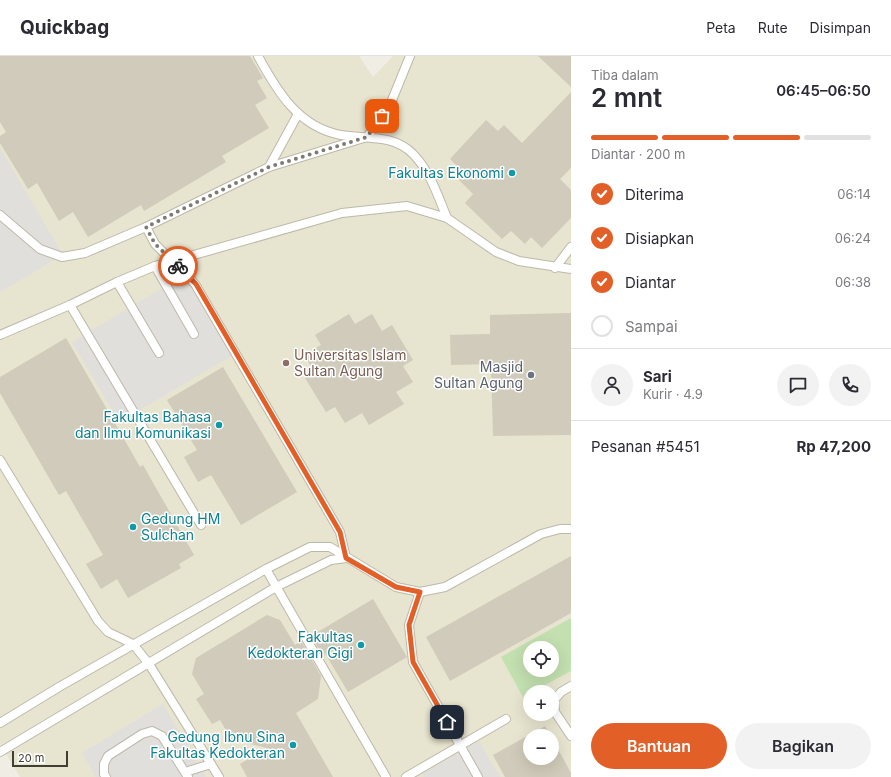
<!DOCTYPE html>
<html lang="id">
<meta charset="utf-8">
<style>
:root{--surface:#fff;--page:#f2f2f3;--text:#2b2b33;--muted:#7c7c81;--line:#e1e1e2;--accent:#e26028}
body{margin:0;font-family:Inter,sans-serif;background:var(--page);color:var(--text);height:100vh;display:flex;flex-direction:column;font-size:15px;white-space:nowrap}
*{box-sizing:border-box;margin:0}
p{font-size:13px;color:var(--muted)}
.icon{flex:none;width:22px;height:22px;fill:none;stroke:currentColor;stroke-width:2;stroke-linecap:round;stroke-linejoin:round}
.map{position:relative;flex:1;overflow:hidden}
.sheet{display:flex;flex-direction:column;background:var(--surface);width:320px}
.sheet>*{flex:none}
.controls{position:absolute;left:523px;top:585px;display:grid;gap:8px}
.controls a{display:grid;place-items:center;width:36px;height:36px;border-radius:50%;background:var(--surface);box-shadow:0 4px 16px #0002;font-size:20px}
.scale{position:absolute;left:12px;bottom:10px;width:56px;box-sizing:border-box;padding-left:4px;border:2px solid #413e34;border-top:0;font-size:11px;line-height:14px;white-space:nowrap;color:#413e34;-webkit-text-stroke:3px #fff;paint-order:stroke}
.pin{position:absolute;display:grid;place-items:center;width:34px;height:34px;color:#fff;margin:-17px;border-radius:8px;box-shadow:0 2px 6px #0006}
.courier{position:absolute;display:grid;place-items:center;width:40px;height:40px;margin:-20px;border:3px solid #e26028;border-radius:50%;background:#fff;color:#222;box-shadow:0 1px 5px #0007}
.overview em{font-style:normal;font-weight:600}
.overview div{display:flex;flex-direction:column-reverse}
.overview{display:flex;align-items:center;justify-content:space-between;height:68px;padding:0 20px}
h1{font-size:26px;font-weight:600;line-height:30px}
.bar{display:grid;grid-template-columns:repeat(4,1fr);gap:6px 4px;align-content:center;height:48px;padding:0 20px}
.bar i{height:5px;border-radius:3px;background:var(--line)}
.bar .current{background:var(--accent)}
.bar p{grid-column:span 4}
.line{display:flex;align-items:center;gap:10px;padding:0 20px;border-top:1px solid var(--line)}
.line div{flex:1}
.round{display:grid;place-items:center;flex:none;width:42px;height:42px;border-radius:21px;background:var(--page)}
ol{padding:0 20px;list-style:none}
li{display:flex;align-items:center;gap:12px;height:44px}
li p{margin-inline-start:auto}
li .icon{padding:4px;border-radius:50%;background:var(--accent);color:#fff;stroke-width:4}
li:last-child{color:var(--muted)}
li i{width:22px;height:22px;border:2px solid var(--line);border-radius:50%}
.button{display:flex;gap:8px;margin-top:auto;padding:8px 20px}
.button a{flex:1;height:46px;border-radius:24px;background:var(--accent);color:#fff;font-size:16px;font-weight:600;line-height:46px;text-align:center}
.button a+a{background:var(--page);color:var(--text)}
header{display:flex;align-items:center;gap:24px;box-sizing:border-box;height:56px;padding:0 20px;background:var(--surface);border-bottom:1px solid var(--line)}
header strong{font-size:19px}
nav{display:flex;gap:22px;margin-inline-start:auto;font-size:14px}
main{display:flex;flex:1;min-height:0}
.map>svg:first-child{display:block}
.education{fill:#e7e4cf;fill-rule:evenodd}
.green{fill:#c3e0b0;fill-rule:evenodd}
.parking{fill:#e1dfdc}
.building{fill:#d0cbba}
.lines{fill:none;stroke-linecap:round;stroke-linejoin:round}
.service-casing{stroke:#bdb9aa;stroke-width:10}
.service{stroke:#fff;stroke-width:8}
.done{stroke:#7e7c72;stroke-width:4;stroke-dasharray:0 7.2}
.route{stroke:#e26028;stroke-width:5}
.culture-dot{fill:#0f9aa8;stroke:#fff;stroke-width:1.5}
.education-dot{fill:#8d6e63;stroke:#fff;stroke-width:1.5}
.worship-dot{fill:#6b7280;stroke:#fff;stroke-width:1.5}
.labels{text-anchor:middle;stroke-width:3;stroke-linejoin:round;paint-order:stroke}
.culture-label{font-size:14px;fill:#0d838f;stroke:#fff;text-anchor:end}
.education-label{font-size:14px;fill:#785e54;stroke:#fff;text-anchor:start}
.worship-label{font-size:14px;fill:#5b616d;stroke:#fff;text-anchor:end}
</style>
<header>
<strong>Quickbag</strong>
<nav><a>Peta</a><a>Rute</a><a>Disimpan</a></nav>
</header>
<main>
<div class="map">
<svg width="571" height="721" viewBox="0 0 571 721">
<rect width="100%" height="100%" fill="#f0eee4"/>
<path class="education" d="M0,0H359L373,21L393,0H571V721H20L0,688ZM530,592H552V614H530ZM530,636H552V658H530ZM530,680H552V702H530Z"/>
<path class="green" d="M571,562V615L532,636H530V637L523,641L501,601ZM530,592H552V614H530Z"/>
<g class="parking">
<polygon points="0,92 63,199 0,236"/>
<polygon points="186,218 233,299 119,366 72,286"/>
<polygon points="163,648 206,721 96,721 82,697"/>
<polygon points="479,685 500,721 424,721 422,718"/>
</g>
<g class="building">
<polygon points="0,0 250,0 263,22 257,25 267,42 255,49 269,72 222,100 226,106 144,155 141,149 88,181 73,156 59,165 37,127 28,133 0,87 0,80 6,76 0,66"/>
<polygon points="538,0 571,0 571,31"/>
<polygon points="571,36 571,112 560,123 571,134 571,162 542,192 531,181 525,188 511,175 502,183 465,147 473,138 455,120 461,114 450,103 486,64 498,75 504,69 522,87"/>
<polygon points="571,257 571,379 493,380 491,308 451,309 450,279 490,278 490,259"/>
<polygon points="349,258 355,268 372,258 382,275 392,269 413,304 403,310 413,326 396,336 404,348 369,369 362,357 345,367 335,351 326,356 305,322 315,316 304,299 321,289 315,279"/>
<polygon points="66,282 140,411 143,409 194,499 179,508 181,512 128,542 117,523 101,533 86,508 103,499 66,435 59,439 0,337 0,321"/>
<polygon points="223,311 297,436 241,469 211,419 198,426 184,401 197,394 167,344"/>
<polygon points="571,500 571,557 450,625 426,581"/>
<polygon points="373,543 407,601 348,636 325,597 324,602 311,580"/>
<polygon points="267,559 280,564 295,589 301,585 321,620 318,643 296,657 333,721 247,721 240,708 267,692 231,683 220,664 212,668 196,643 204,638 192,618 196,602"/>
<polygon points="545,670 551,680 530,680 530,702 552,702 552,682 571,717 571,721 505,721 493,699"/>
</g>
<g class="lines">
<g class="service-casing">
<g id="service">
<path d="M258,0C277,35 298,71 341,79C365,83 394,78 413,98C430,115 438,140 447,162"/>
<polyline points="269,111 298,58"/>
<polyline points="0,159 40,193 62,201 85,197 146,171 269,111 367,81 390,49 410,0"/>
<polyline points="146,171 155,188 195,228 340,476 346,502"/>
<polyline points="155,210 194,278"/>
<polyline points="555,212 571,191"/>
<polyline points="117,226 159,297"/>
<polyline points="70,249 201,469"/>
<polyline points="0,279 70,249 117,226 155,210 342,157 407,150 447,162 496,196 519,205 571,213"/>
<polyline points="0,404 98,565 108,576 133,588 149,608 219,721"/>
<polyline points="266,513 386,721"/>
<polyline points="420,536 409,569 413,606 478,721"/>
<polyline points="571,630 561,636 554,644 555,656 571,680"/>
<polyline points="0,667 59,631 266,513 310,491 330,491 396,531 420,536 445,531 541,478 560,473 571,473"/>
<polyline points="0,696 276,531 331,504 346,502"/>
<polyline points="185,716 211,708"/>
<polyline points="106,721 104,718 104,708 108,700 142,678 152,675 162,680 188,721"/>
<polyline points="406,721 506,663"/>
</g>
</g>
<use href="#service" class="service"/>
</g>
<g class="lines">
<polyline class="done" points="178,210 155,188 146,171 269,111 367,81 382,60"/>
<polyline class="route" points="178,210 196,228 340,476 346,502 396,531 420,536 409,569 413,606 447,666"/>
</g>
<g class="culture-dot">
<circle cx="512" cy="117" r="4"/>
<circle cx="219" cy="369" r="4"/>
<circle cx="133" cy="471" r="4"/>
<circle cx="361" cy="589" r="4"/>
<circle cx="293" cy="689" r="4"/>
</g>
<circle class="education-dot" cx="286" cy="307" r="4"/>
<circle class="worship-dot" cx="531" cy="319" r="4"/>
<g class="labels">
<g class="culture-label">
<text x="504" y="122">Fakultas Ekonomi</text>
<text x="211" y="366">Fakultas Bahasa<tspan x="211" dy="16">dan Ilmu Komunikasi</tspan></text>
<text x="141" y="468" text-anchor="start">Gedung HM<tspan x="141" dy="16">Sulchan</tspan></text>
<text x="353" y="586">Fakultas<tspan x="353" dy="16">Kedokteran Gigi</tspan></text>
<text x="285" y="686">Gedung Ibnu Sina<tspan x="285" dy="16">Fakultas Kedokteran</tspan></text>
</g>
<g class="education-label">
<text x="294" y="304">Universitas Islam<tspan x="294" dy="16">Sultan Agung</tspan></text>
</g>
<g class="worship-label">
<text x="523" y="316">Masjid<tspan x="523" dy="16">Sultan Agung</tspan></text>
</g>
</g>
</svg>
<div class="controls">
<a><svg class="icon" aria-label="locate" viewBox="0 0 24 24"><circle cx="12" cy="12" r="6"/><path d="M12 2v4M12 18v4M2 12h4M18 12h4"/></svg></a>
<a>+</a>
<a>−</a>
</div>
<div class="scale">20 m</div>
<div class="pin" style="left:382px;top:60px;background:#ea580c"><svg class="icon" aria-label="bag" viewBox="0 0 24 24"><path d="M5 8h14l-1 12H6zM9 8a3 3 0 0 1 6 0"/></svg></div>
<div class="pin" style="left:447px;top:666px;background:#1f2937"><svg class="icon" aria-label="home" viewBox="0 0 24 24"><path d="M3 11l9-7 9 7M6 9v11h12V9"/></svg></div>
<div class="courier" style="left:178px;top:210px"><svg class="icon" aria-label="bike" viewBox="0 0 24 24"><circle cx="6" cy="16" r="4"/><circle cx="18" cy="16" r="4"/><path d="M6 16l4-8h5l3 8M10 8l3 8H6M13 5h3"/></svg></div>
</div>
<section class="sheet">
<div class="overview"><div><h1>2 mnt</h1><p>Tiba dalam</p></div><em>06:45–06:50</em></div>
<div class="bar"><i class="current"></i><i class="current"></i><i class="current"></i><i></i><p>Diantar · 200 m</p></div>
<ol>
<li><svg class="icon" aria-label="check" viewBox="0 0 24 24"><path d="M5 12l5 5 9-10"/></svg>Diterima<p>06:14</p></li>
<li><svg class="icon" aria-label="check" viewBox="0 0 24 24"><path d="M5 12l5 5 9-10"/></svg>Disiapkan<p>06:24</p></li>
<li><svg class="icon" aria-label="check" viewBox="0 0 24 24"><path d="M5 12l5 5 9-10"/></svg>Diantar<p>06:38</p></li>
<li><i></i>Sampai</li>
</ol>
<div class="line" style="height:72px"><a class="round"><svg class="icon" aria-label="person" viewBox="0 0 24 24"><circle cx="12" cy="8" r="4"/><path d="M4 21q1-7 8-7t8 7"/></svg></a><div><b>Sari</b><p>Kurir · 4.9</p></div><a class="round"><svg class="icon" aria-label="chat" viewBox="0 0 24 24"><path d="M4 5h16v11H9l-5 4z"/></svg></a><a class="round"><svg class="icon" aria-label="phone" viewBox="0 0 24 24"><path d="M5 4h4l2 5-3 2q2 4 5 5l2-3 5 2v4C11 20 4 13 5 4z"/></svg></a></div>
<div class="line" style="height:52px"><div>Pesanan #5451</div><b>Rp 47,200</b></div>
<div class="button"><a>Bantuan</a><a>Bagikan</a></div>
</section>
</main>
